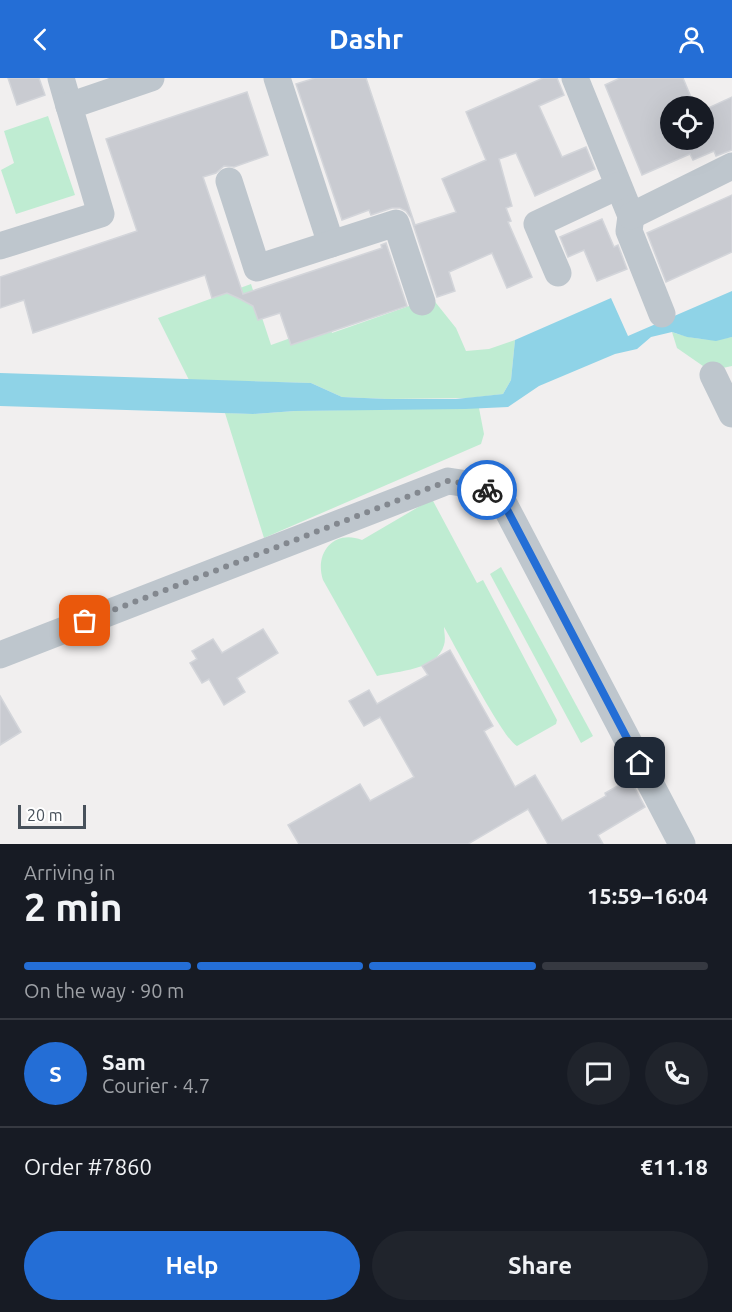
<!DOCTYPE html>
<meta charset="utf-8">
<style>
:root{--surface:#171b24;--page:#20242c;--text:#f1f3f6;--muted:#9ea1a6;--line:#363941;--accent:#246ed6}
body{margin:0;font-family:Ubuntu,sans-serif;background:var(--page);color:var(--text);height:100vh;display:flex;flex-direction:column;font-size:22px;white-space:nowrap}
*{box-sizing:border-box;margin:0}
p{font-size:20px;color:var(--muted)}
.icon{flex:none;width:33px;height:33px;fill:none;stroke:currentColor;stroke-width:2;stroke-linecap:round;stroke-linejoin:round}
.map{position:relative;height:766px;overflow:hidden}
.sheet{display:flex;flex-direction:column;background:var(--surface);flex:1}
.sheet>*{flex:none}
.tools{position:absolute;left:660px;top:18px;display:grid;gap:12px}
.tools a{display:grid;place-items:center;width:54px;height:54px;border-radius:50%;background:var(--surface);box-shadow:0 6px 24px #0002;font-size:30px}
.scale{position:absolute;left:18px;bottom:15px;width:68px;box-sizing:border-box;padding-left:6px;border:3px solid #48515b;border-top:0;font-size:16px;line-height:21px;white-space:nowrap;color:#48515b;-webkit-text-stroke:4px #fff;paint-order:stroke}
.pin{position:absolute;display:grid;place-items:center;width:51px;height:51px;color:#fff;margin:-26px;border-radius:12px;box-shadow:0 3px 9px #0006}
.courier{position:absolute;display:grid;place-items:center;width:60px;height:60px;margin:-30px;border:4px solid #246ed6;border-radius:50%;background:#fff;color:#222;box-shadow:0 2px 8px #0007}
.headline em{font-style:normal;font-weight:600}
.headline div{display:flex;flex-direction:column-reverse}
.headline{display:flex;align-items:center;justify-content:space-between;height:102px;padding:0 24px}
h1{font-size:39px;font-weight:600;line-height:45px}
.bar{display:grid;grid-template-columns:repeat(4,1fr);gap:9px 6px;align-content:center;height:72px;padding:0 24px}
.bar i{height:8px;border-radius:4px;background:var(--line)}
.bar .selected{background:var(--accent)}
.bar p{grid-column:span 4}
.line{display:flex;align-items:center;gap:15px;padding:0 24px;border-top:2px solid var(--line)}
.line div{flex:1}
.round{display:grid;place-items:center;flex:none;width:63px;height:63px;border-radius:32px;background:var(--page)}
.action{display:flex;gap:12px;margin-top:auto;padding:12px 24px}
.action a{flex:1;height:69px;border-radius:36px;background:var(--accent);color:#fff;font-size:24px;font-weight:600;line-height:69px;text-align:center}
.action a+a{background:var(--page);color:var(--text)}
header{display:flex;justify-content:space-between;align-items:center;height:78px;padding:0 24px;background:var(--accent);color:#fff;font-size:27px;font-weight:600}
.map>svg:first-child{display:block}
.green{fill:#bfecd2}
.water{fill:#8fd3e7}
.building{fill:#c9cbd1;stroke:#d3d5da;stroke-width:1.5}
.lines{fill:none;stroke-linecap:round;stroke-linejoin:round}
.minor{stroke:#bec6cd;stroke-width:27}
.done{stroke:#83888f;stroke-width:6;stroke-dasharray:0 10.8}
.route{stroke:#246ed6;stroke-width:8}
</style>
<header><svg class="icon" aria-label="back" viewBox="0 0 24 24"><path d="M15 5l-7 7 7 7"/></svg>Dashr<svg class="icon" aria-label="person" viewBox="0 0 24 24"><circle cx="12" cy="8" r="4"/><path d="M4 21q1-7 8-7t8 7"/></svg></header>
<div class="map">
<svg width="732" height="766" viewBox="0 0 732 766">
<rect width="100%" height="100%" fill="#f1efef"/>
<g class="green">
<polygon points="48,38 75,117 16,136 1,92 14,85 4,53"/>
<polygon points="251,206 271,267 330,246 332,255 432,220 456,250 466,273 489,271 515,262 511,302 503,316 469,320 387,321 342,319 311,305 189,302 158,240"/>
<path d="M672,254C692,261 711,264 732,259V288L718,291L703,288L677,270Z"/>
<polygon points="462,330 479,330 484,356 481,366 264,460 225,335 253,336 295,333"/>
<path d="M432,421L477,505L483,502L557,642L556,646L517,668C503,661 456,569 444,549C444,554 446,561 444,567C437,592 398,593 377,598L323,502C314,475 334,451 362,462Z"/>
<polygon points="501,489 593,658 581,665 490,496"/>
</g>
<polygon class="water" points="732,213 732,259 716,263 687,259 672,254 651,259 637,271 615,276 539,308 508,329 465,331 295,333 253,336 0,328 0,295 311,305 342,319 387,321 456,321 503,316 511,302 515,262 611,220 628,258"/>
<g class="building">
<polygon points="8,0 39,0 45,17 17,27"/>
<polygon points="315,0 366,0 415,147 456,134 442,101 486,82 466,34 543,0 557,0 564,17 539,28 562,79 586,69 595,91 535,118 516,75 499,81 512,128 506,130 511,143 508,144 532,199 507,210 492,175 449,194 455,213 437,219 411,140 406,133 400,130 392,130 371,137 369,132 342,142 296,6"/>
<polygon points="620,0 683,0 693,24 692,28 670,28 670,62 704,62 704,32 732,19 732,72 716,78 714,73 693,82 690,76 642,97 605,7"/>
<polygon points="247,14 268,77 234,89 224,88 216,95 203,99 243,216 382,170 381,167 386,165 407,228 291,267 280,235 258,242 253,228 240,221 227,215 212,220 205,197 33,255 24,222 0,230 0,199 137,153 106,61"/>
<polygon points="732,117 732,174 666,204 647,155"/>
<polygon points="602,141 614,169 618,167 627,191 597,203 584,172 568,179 560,159"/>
<polygon points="263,551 278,575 237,600 245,614 224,627 209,601 202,605 190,585 197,581 192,573 213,561 222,575"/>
<polygon points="450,572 493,648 484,653 515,709 535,697 562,743 606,718 605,715 630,701 645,729 598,757 603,766 548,766 528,731 468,766 299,766 288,747 360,706 370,723 414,699 380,639 364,648 349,623 369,612 377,626 428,597 422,588"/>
<polygon points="0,618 21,654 0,667"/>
</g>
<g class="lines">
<g class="minor">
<polyline points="61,0 69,28"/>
<polyline points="277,0 331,166"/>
<polyline points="575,0 631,138 629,153 662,236"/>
<polyline points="229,103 257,190 396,145 422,224"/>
<polyline points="631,138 732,88"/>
<polyline points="0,168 101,136 69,28 151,0"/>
<polyline points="558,195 537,146 618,108"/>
<polyline points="713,297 732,336"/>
<polyline points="0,577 448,403 481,408 502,422 682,766"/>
</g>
</g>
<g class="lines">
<polyline class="done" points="85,543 448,403 481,408 487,412"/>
<polyline class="route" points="487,412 502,422 640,685"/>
</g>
</svg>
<div class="tools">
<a><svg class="icon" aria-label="locate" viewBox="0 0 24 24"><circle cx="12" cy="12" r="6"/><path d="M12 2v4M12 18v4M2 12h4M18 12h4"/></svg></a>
</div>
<div class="scale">20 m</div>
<div class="pin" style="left:85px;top:543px;background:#ea580c"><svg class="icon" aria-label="bag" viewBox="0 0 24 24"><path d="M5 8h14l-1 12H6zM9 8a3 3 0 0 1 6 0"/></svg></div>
<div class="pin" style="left:640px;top:685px;background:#1f2937"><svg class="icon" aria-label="home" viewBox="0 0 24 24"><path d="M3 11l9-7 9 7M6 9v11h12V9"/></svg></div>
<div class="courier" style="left:487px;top:412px"><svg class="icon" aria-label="bike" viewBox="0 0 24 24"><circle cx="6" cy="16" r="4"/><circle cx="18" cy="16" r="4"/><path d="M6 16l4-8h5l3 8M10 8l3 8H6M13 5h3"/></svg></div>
</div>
<section class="sheet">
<div class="headline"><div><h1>2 min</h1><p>Arriving in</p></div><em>15:59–16:04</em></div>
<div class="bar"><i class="selected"></i><i class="selected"></i><i class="selected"></i><i></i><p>On the way · 90 m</p></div>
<div class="line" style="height:108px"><b class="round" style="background:var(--accent);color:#fff">S</b><div><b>Sam</b><p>Courier · 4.7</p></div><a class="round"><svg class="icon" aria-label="chat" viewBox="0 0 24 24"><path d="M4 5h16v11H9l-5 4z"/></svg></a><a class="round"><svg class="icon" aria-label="phone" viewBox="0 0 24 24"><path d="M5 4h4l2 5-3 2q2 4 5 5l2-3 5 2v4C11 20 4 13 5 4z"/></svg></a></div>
<div class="line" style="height:78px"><div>Order #7860</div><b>€11.18</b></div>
<div class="action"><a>Help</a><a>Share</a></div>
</section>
